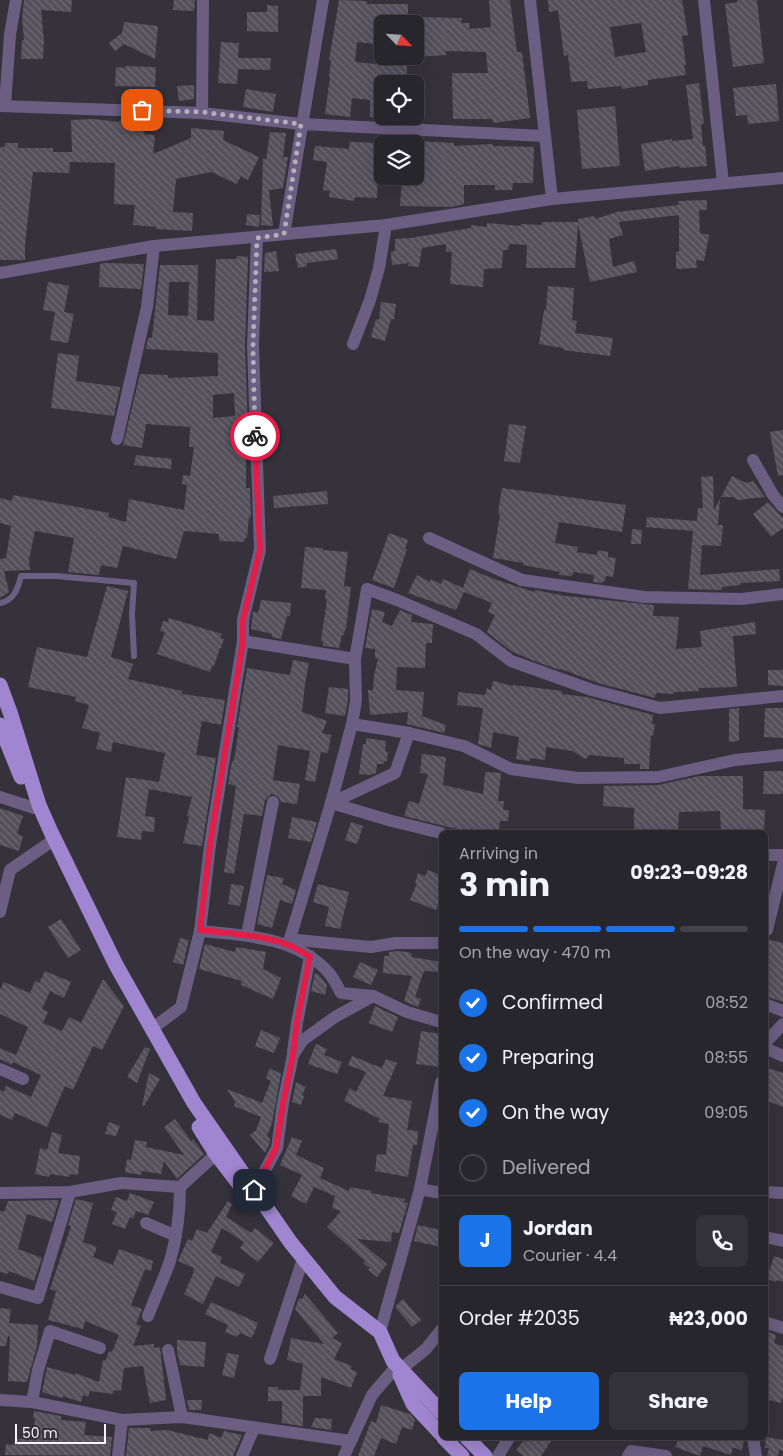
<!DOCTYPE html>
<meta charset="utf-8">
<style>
:root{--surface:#28262d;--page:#343239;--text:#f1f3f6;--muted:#a5a5aa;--line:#444349;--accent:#1a73e8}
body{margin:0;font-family:Poppins,sans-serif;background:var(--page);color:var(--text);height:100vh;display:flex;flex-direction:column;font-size:19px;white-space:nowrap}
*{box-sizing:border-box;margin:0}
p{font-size:16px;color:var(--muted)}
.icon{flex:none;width:28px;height:28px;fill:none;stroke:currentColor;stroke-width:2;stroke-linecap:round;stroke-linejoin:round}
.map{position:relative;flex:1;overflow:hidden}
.sheet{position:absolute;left:439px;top:830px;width:329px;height:610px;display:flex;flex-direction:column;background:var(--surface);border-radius:8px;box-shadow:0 5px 20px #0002,0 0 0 1px var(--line)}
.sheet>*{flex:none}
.needle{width:32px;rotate:115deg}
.fabs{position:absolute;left:374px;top:15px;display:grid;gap:10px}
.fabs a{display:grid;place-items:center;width:50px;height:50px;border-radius:8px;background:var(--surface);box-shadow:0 5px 20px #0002,0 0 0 1px var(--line);font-size:25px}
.scale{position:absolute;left:15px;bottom:12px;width:91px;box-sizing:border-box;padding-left:5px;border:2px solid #f5f3fa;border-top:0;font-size:14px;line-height:18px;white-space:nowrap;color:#f5f3fa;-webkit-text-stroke:4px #35323c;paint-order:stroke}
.pin{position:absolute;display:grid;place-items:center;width:42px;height:42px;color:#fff;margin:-21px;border-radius:10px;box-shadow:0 2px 8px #0006}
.courier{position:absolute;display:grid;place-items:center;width:50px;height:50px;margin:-25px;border:4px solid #e11d48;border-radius:50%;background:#fff;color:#222;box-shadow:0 1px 6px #0007}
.overview em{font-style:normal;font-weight:700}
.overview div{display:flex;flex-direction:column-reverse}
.overview{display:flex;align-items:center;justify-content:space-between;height:85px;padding:0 20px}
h1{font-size:32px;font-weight:700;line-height:38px}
.bar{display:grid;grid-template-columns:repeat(4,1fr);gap:8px 5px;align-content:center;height:60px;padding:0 20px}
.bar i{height:6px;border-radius:4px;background:var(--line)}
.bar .active{background:var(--accent)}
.bar p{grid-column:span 4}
.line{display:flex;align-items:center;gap:12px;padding:0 20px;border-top:1px solid var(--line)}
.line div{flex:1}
.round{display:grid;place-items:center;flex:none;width:52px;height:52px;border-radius:8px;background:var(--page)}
ol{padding:0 20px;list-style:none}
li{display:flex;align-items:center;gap:15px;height:55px}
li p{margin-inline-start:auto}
li .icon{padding:5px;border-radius:50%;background:var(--accent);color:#fff;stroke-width:4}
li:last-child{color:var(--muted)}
li i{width:28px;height:28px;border:2px solid var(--line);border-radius:50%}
.action{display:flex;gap:10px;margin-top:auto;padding:10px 20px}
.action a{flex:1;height:58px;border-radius:8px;background:var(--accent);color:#fff;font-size:20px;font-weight:700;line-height:58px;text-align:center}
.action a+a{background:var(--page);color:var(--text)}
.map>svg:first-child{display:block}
.building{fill:url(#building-back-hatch);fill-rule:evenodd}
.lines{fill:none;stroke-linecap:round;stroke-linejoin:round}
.lane{stroke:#6a5e82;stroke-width:6}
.street{stroke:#6a5e82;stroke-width:12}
.primary{stroke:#a086d0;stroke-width:15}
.done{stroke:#b2afb8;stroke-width:5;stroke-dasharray:0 9}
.route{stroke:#e11d48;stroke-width:6}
</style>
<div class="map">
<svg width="783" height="1456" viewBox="0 0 783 1456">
<defs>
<pattern id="building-back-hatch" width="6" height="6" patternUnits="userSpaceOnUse" patternTransform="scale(1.25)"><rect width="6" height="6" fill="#53505b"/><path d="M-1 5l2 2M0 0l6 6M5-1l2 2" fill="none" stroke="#6c6a73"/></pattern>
</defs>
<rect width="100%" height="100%" fill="#35323c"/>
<g class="building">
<polygon points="24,0 72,0 71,12 41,10 44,40 43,59 21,59 22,40 24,40 22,18"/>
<polygon points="174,0 195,0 194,11 173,10"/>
<polygon points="339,0 367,1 367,4 408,4 408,24 382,24 382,45 357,42 355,62 376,64 376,56 387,56 387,59 407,59 407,84 382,84 382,117 370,117 370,100 352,98 350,117 325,114 330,77 329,77 331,60 329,60"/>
<polygon points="489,0 510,0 517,52 522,52 530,118 493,123 492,119 453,119 452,73 488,73 486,52 446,51 446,55 415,57 415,17 462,18 461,23 470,23 469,29 491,27"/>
<path d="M548,0H682L688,35L682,36L686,65H684L686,75L648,80V85L622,89L621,86L588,89L587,81L571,82L568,55L564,56L558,10L549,12ZM641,23L646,52L615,57L610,27Z"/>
<polygon points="737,0 757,0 764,63 733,67 725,4 738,2"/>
<polygon points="267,5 278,6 278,32 247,31 247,12 267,12"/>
<polygon points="124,22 158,26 155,59 124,44 115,51 109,43 122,33"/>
<polygon points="221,42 239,43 238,58 271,58 270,70 238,69 237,84 218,83"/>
<polygon points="125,66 156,67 155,87 115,86 116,67 126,68"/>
<polygon points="699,83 704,124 701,124 703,146 705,146 707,166 680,168 679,166 645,171 641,144 672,139 672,141 693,139 686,85"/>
<polygon points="776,84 779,121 748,124 747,115 736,116 733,88"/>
<polygon points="194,85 194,99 179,101 177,86"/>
<polygon points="246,89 276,94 273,112 243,107"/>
<polygon points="615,106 620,166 582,169 577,110"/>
<polygon points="94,119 118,122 118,121 146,122 144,134 155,135 153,154 191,138 191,128 224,131 223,140 259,157 248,180 241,176 237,184 211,172 176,179 173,212 193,213 192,231 156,229 156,227 133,225 135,205 114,204 115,163 70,162 69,173 33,172 25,245 25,260 0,260 0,147 5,147 5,143 18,143 18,148 53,148 53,152 72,152 71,120"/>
<polygon points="270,132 286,133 283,157 288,157 283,188 269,190 273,226 261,225 263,158 266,160"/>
<polygon points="415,141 454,143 454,146 493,144 493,146 534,147 533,183 513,183 512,190 495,190 495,185 464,185 464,204 451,207 400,206 402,176 415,176"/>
<polygon points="350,142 382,143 382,163 378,163 377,198 355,197 354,201 329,197 330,191 323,190 327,162 313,160 315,146 349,149"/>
<polygon points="707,200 707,210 699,210 700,233 709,235 704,261 696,260 697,268 676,269 676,252 679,252 679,215 619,222 623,235 609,239 613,267 634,261 637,272 590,282 578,224 575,268 526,268 527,245 509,244 508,250 503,250 502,268 484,269 483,287 450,284 452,252 446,252 446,244 422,248 419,267 408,266 409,263 392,265 391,252 395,251 395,239 410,238 471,228 471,225 487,227 487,223 521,226 521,224 542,225 542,222 578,222 578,219 594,216 595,219 617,212 679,205 678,201"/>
<polygon points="247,214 260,215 259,227 246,225"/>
<polygon points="336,249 338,259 307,263 307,266 298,268 295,254"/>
<polygon points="276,251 279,271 264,272 265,253"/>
<path d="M237,256L248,257L245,346L248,430H244L245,451H246V488H250L251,517H249L247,538H245L244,542L219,541V534L184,531L176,559L123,546L117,568L101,565L99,575L68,572L74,538L35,531L29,560L30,570L4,571L9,592L0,598V559L6,558L11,526L0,523V498L12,501L13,495L109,513L108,517L126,522L129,499L184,510L187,485L182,484L183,475L190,476L194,447H189L190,427L146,424L142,448L123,445L140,374L168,375V378L218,376V353L146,349L148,338H152L160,265H198L197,320L214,321L216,259H237ZM169,282H189L188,316L168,315ZM234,393L235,416L213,418V395Z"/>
<polygon points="105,263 144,264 141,289 99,287 100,264"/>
<polygon points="48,282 69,286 64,312 74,314 68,343 50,340 55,312 43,310"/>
<polygon points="548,286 574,288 572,320 577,321 575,333 613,338 610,356 563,350 563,348 539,344 544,310 546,310"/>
<polygon points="381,302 396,304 394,319 391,319 385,341 371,337 376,319 379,320"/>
<polygon points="58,353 79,356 76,381 120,387 114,416 51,408"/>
<polygon points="509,424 526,426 520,463 504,461"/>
<polygon points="783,430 783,475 778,476 770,432"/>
<polygon points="136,455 172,459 171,469 134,465"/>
<polygon points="713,476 714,510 720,499 718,525 723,525 721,546 702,545 700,575 779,569 780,581 740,583 740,585 722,587 722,590 688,589 693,531 646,527 647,517 697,521 698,508 703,508 701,477"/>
<polygon points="732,476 746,483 753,481 765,497 738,500 733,497 721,497"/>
<polygon points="502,488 626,505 622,532 559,522 555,543 578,547 577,552 597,555 598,550 608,552 608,557 616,558 613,577 606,576 605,581 603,581 603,583 593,582 594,575 573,572 572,576 559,575 560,572 523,565 524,563 493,558 500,514 498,513"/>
<polygon points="327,491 328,504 274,508 273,496"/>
<polygon points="768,502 783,518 783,528 771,537 753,514"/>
<polygon points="632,529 642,530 641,544 631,544"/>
<polygon points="389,533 408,540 405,549 407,549 394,588 372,580"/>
<polygon points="305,547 323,548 323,550 348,552 344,586 351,587 346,629 345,629 344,635 342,635 339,648 323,646 323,641 321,641 327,599 325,599 326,590 301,588"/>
<polygon points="470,569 494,579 534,592 535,590 566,596 654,605 653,616 679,617 676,649 702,647 700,631 755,622 756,634 733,636 737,687 698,688 699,691 674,692 674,694 656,693 655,698 598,683 561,669 560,670 534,661 511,651 487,632 495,615 488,612 492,603 464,592 456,610 408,593 417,575 430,582 431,579 441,584 443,579 463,588"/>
<polygon points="107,586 128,591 111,657 133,664 128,679 182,691 182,694 225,700 221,725 202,721 196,755 216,758 202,846 183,843 189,817 187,816 192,797 149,789 145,816 155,817 154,832 142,831 141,840 117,837 126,777 159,782 165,753 113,742 111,752 96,749 100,733 82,728 89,705 75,701 76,697 28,687 37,647 87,657"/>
<polygon points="261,600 291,603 290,616 287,616 281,639 272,637 272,634 251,629 253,611 258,613"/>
<polygon points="372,609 385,612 382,622 392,626 400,610 412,615 411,622 433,624 432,643 426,643 425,668 397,667 396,690 424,692 422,716 446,725 444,733 407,724 408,712 370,715 368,690 373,690 374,675 378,659 375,658 375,649 365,648"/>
<polygon points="169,618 222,634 220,638 224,639 221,648 220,648 214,666 212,666 210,672 157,654 165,632 160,631 163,621 168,622"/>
<polygon points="293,660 309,663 305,684 302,712 327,721 322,733 331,735 328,753 321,752 315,782 305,780 310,751 278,745 273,780 300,784 297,804 281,802 278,796 271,794 265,800 262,816 244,814 234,874 224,872 236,786 228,784 232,761 234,761 239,727 237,727 247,668 290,675"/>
<polygon points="768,670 783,670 783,686 768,685"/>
<polygon points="493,681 513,686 513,685 562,691 562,694 587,697 653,715 652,724 655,724 653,736 651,735 649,769 640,769 640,764 624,764 624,758 589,755 586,759 572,751 546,747 545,760 530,758 530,761 516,759 519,737 493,732 491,748 478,744 483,708 457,705 458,692 485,695 487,688 491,690"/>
<polygon points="329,687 348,689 348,700 345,716 325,713"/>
<polygon points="739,708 739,741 729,742 729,709"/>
<polygon points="765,708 783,708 783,738 764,737"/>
<polygon points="366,738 386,741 385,751 388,752 387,761 384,761 384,764 377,764 376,773 371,775 359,774 363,744 366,744"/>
<polygon points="422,754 446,757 443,785 483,794 485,772 501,773 498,801 504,801 503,810 509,810 508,821 500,821 499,832 476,832 448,827 404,816 409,801 419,804 428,774 420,773"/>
<polygon points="764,771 783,771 783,794 763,794"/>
<polygon points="699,776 743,776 743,809 765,810 764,832 721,832 720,811 679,812 678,832 634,832 634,808 603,806 604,786 658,785"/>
<polygon points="0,808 23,816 17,834 23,836 19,851 0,845"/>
<polygon points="292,817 317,822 311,842 288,838"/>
<polygon points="351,822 363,826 357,844 345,840"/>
<polygon points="428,870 441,875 441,896 436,910 410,900 417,883 415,883 418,873 425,876"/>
<polygon points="267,875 284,878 282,884 296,890 292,904 280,900 272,928 257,924"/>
<polygon points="231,884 244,886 240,906 228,904"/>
<polygon points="318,884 349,892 340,929 325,926 329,907 313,902"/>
<polygon points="61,919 81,950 68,958 48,927"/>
<polygon points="180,938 189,940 183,965 173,962"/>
<polygon points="766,939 783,943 783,1002 765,996 765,970 768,951 765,950"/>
<polygon points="205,944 235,952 236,947 266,952 263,969 281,978 273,999 241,985 242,981 199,969"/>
<polygon points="397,951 408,952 412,954 411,957 441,962 441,972 424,971 415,997 421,999 418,1007 404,1001 412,976 383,973 384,956 389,956 389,952"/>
<polygon points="360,962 378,970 371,985 353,977"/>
<polygon points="45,971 71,982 64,998 50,991 42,1009 48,1012 43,1023 62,1031 69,1017 81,1023 103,979 124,1006 102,1050 93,1046 73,1090 65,1086 47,1127 15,1113 12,1120 0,1115 0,1090 4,1092 6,1086 31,1097 41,1075 13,1062 12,1065 0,1059 0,1048 16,1055 28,1027 0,1014 0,990 4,982 30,993 35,981 39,983"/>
<polygon points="315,973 318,974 327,985 325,995 311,991"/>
<polygon points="375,1006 398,1017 392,1032 369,1023"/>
<polygon points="261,1030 280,1038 274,1053 255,1046"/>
<polygon points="421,1031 441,1034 441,1067 416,1064"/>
<polygon points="316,1044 327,1049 324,1055 342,1062 337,1074 308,1064"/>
<polygon points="145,1047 150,1049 137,1083 127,1077"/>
<polygon points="352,1056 382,1068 386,1059 397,1063 383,1096 412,1101 407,1130 418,1131 417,1145 413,1145 408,1177 375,1171 377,1154 386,1155 389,1124 378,1122 380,1119 344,1101 350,1088 356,1092 366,1072 348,1065"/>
<polygon points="765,1067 783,1073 783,1107 765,1100"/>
<polygon points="270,1068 281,1074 272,1123 267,1136 270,1139 269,1145 265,1153 250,1135 256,1130 261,1117 234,1106 235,1102 227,1089 262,1103 271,1081 266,1078"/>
<polygon points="149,1073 160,1079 144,1106 142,1106"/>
<polygon points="296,1082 306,1087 302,1095 304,1096 301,1105 292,1102"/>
<polygon points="175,1119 191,1141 193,1139 204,1154 177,1179 164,1161 161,1174 142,1171 141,1175 125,1172 127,1159 131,1160 135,1140 147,1142 146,1147 184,1155 164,1127"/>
<polygon points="109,1122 120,1126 116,1136 105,1134"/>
<polygon points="52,1132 62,1135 58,1153 80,1156 78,1175 70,1174 70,1177 50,1174 49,1177 35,1174 40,1148 47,1150"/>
<polygon points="292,1137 302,1141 296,1155 324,1168 320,1178 349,1191 350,1187 372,1191 371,1193 405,1199 404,1202 408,1203 399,1233 392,1232 391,1242 357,1239 387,1264 377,1277 368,1270 370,1268 363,1263 365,1261 327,1227 341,1211 332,1208 335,1196 314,1187 306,1204 291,1196 302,1175 280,1165"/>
<polygon points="130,1193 154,1202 148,1215 136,1211 133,1219 130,1217 125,1229 112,1224 117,1212 111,1210 116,1197 127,1201"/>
<polygon points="76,1199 93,1203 83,1242 97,1247 93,1257 113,1265 119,1249 153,1261 151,1271 145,1269 131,1305 142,1309 136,1324 141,1326 133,1346 154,1344 154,1348 160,1347 166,1400 150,1403 143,1366 124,1368 121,1391 114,1390 113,1394 90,1391 88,1397 83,1395 81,1402 63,1396 62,1398 42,1392 47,1367 75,1375 75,1373 99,1382 103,1360 106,1360 109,1351 112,1352 119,1335 85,1321 83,1329 48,1320 56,1291 50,1289 71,1226 68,1225"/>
<polygon points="59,1200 52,1222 27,1214 18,1249 42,1258 34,1281 9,1271 8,1274 0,1272 0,1211 4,1212 8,1201"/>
<polygon points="228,1201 232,1204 226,1217 251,1233 255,1228 274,1243 258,1262 240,1248 244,1242 222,1228 211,1252 222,1257 220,1263 245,1274 239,1287 216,1276 203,1304 184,1294 194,1272 193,1271 194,1268 178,1261 188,1239 192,1241 197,1229 207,1233"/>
<polygon points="418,1225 441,1230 441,1247 414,1241"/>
<polygon points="774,1256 783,1259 783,1282 777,1280 776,1282 767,1279"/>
<polygon points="305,1294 338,1333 332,1338 342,1343 334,1359 352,1366 350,1369 357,1372 351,1388 321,1377 321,1396 303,1396 303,1426 301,1426 282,1423 282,1401 268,1401 268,1387 278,1387 278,1390 300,1390 303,1364 287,1360 291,1338 324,1344 295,1309 299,1298 302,1299"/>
<polygon points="403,1299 421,1320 412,1327 395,1307"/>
<polygon points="211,1302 258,1323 252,1338 240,1333 237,1337 225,1332 228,1325 205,1314"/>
<polygon points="0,1308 11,1309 9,1323 38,1325 37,1346 27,1382 8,1381 10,1337 8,1336 6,1346 0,1346"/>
<polygon points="765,1331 776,1335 774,1343 783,1346 783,1396 781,1403 765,1399"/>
<polygon points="177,1340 206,1342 204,1367 180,1365 177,1351"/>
<polygon points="227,1353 239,1355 234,1378 222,1375"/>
<polygon points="187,1400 202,1400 201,1410 189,1410"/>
<polygon points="381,1405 410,1414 415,1420 412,1430 402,1427 396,1444 381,1438 374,1456 358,1456 371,1421 376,1423"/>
<polygon points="34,1411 61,1416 61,1420 86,1422 84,1435 112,1437 110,1456 5,1455 6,1444 14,1445 15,1438 33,1440 35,1418 33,1418"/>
<polygon points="315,1418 332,1419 331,1430 311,1427"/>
<polygon points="129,1428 151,1428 150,1431 167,1430 208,1440 209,1433 221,1438 224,1431 242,1435 233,1456 126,1456"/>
<polygon points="766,1437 783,1440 783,1451 779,1450 778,1456 767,1456 769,1448 765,1448"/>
<polygon points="531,1438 553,1438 541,1456 523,1456 516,1450 524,1440 527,1442"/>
<polygon points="679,1438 744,1438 742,1451 733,1447 731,1455 703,1446 700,1456 675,1447"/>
</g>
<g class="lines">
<path class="lane" d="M0,603C14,601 18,588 21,576H56L134,583L132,614L134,656"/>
<g class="street">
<polyline points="530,0 552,199"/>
<polyline points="704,0 723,183"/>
<polyline points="5,105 10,35 16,0"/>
<polyline points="0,106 202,113 301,124 545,136"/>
<polyline points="202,113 203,0"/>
<polyline points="284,234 323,0"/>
<polyline points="0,273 154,246 386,225 552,199 783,178"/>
<polyline points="353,344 370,300 379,268 386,225"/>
<polyline points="117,439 147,307 154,246"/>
<polyline points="753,460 773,495 783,507"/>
<polyline points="429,538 522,580 644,597 742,599 783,594"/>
<polyline points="243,641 243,620 260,550 253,346 257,238"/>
<polyline points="352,724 409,733 464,746 511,769 578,778 658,777 735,760 783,755"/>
<polyline points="0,797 34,808"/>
<polyline points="331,803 392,821 441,833"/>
<polyline points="331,803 395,773 409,733"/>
<polyline points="765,855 783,855"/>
<polyline points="0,912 10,870 49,843"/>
<polyline points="767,930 783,864"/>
<path d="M200,931C244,935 298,937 329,973C334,979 338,987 341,993L373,996"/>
<polyline points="247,935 273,802"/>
<polyline points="288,945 331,803 352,724 356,701 355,659"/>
<polyline points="288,945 297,940 371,947 396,943 441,943"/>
<polyline points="765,1004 783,1011"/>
<polyline points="153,1028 181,1007 200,931 210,845 243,641 355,659 367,589 397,600 476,634 511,661 592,690 660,708 783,696"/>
<polyline points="765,1043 783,1024"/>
<polyline points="765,1048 783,1056"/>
<polyline points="293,1052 297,1023 310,956"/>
<polyline points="0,1069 23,1079"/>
<polyline points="255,1189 277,1148 283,1103 293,1055 303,1040 335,1017 373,996 407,1012 441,1022"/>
<polyline points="420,1189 441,1193"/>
<polyline points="765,1192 783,1193"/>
<polyline points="0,1193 70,1192 121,1183 180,1187 216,1154"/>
<polyline points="146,1223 176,1236"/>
<polyline points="765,1237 783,1241"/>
<polyline points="0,1287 38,1298 70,1192"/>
<path d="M148,1316C155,1297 164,1279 170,1261C177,1237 180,1212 180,1187"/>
<polyline points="765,1322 783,1328"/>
<polyline points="380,1332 420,1189 441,1082"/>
<polyline points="168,1350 182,1417"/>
<polyline points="270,1359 301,1265"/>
<polyline points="400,1370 426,1349 441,1330"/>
<polyline points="0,1400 32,1402 122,1420 182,1417 351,1441"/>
<polyline points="32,1402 38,1370 50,1331 100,1348"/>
<polyline points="753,1438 756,1456"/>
<polyline points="118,1456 122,1420"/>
<polyline points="242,1456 254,1428"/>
<polyline points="344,1456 372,1395 396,1367"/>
<polyline points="498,1456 509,1438"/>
<polyline points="628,1456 631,1451 666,1456"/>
</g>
<g class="primary">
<polyline points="0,685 10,712 39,805 51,832 116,965 194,1103 291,1243 335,1297 380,1332 393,1361 441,1412"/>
<polyline points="0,725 21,777"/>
<polyline points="199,1127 216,1154 239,1184"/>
<polyline points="400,1375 413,1404 441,1434"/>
<polyline points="444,1438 462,1456"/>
<polyline points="467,1438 485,1456"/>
</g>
</g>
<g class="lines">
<polyline class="done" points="142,110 202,112 301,124 284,234 257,238 253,346 255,436"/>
<path class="route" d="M254,1190L276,1148L283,1104L293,1055L297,1022L310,956C303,953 296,948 289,945C264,935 228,933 200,930L210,845L243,641V620L260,550L255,436"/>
</g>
</svg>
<div class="fabs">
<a><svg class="needle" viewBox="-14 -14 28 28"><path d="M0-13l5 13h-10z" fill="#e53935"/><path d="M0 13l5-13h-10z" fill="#a5a5aa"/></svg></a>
<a><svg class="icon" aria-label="locate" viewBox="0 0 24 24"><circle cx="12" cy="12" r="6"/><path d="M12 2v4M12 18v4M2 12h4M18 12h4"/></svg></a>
<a><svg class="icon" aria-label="layers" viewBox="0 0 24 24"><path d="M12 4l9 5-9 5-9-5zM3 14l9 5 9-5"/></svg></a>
</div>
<div class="scale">50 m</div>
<div class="pin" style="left:142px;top:110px;background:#ea580c"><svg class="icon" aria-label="bag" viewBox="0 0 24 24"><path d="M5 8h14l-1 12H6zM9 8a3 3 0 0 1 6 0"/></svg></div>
<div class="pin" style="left:254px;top:1190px;background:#1f2937"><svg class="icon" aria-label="home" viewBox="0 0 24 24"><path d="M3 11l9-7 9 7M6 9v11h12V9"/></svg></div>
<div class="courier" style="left:255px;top:436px"><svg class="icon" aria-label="bike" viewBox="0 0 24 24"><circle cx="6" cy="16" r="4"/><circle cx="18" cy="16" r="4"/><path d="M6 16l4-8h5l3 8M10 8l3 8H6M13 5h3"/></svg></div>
<section class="sheet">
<div class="overview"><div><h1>3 min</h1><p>Arriving in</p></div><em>09:23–09:28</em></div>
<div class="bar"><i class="active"></i><i class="active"></i><i class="active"></i><i></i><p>On the way · 470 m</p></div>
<ol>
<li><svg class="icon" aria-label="check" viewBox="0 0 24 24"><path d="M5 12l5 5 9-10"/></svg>Confirmed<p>08:52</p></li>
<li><svg class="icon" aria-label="check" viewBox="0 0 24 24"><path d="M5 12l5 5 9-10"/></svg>Preparing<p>08:55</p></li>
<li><svg class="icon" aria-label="check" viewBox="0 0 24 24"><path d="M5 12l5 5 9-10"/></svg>On the way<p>09:05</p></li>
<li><i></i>Delivered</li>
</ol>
<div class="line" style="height:90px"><b class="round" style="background:var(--accent);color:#fff">J</b><div><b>Jordan</b><p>Courier · 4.4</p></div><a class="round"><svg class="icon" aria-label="phone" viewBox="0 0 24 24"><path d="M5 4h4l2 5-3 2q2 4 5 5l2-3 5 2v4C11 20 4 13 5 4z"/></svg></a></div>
<div class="line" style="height:65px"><div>Order #2035</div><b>₦23,000</b></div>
<div class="action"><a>Help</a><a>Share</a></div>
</section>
</div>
